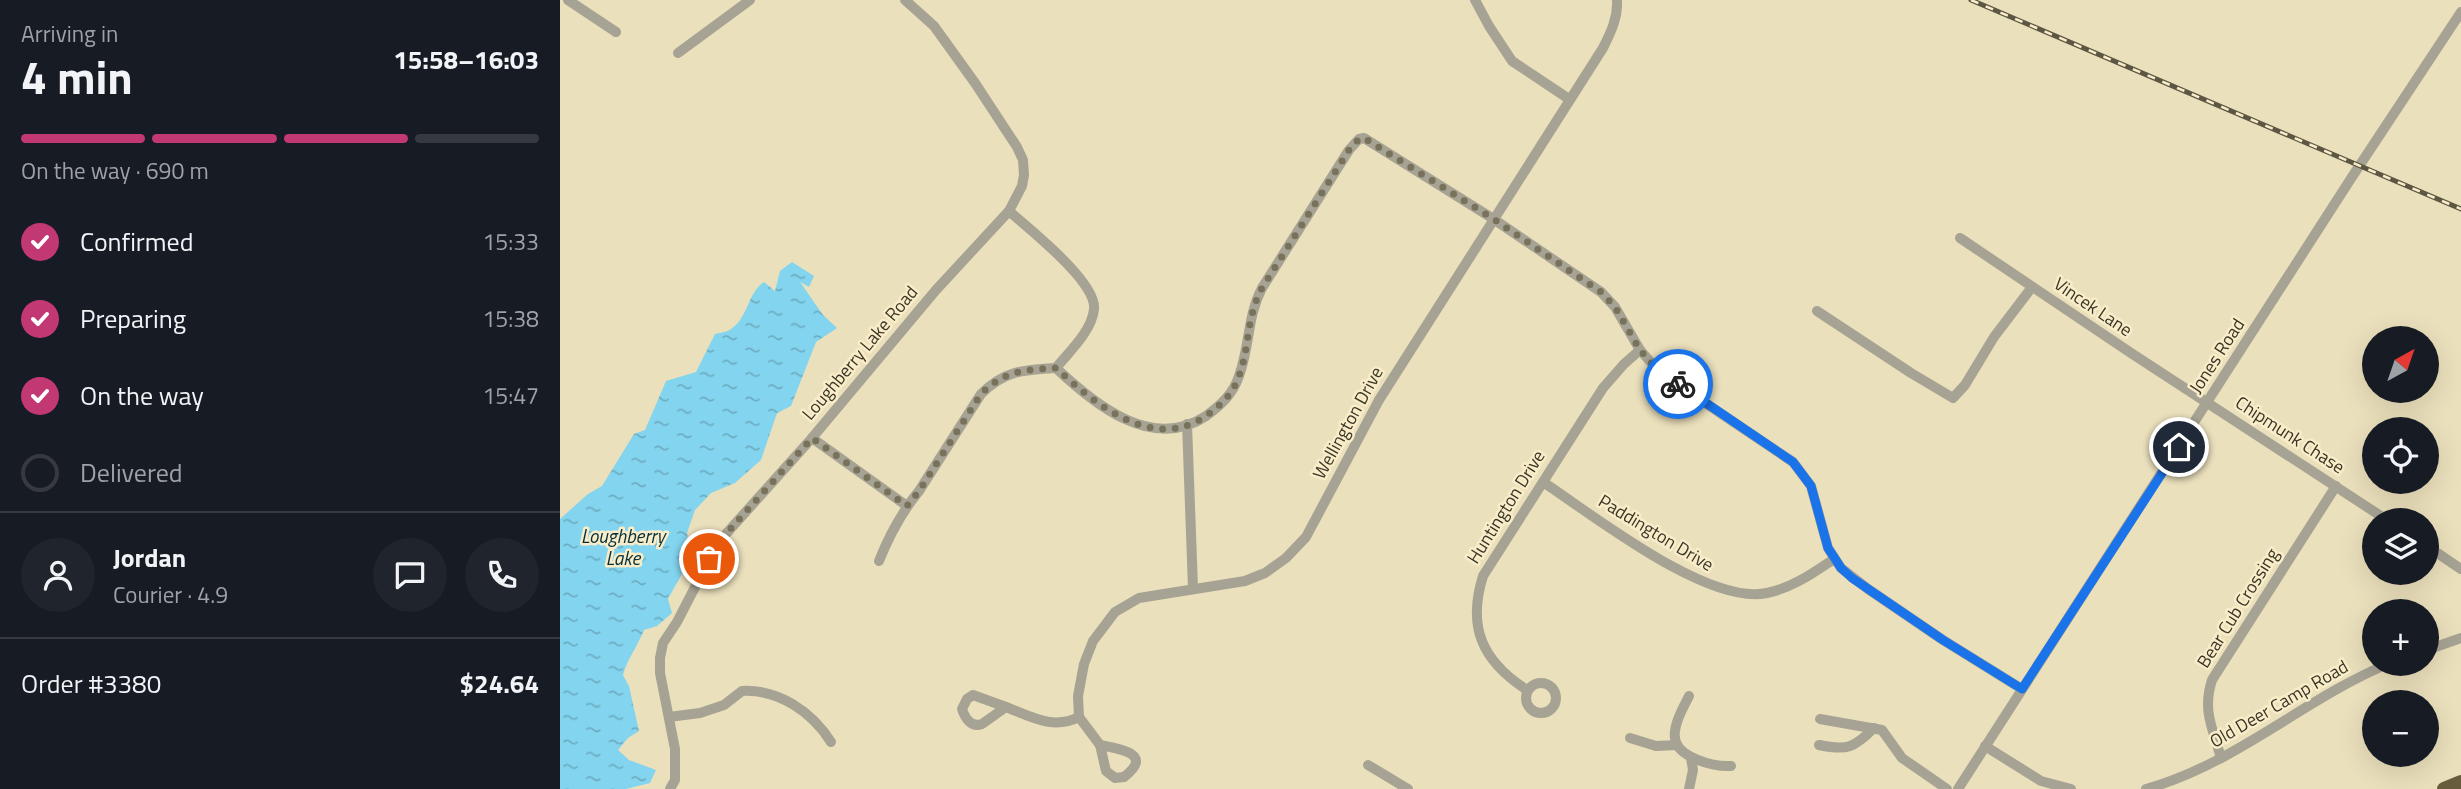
<!DOCTYPE html>
<meta charset="utf-8">
<style>
:root{--surface:#171b24;--page:#20242c;--text:#f1f3f6;--muted:#9ea1a6;--line:#363941;--accent:#c13873}
body{margin:0;font-family:"Titillium Web",sans-serif;background:var(--page);color:var(--text);height:100vh;display:flex;flex-direction:column;font-size:26px;white-space:nowrap}
*{box-sizing:border-box;margin:0}
p{font-size:23px;color:var(--muted)}
.icon{flex:none;width:38px;height:38px;fill:none;stroke:currentColor;stroke-width:2;stroke-linecap:round;stroke-linejoin:round}
.map{position:relative;flex:1;overflow:hidden}
.sheet{display:flex;flex-direction:column;background:var(--surface);width:560px}
.sheet>*{flex:none}
.needle{width:46px;rotate:40deg}
.tools{position:absolute;left:1802px;top:326px;display:grid;gap:14px}
.tools a{display:grid;place-items:center;width:77px;height:77px;border-radius:50%;background:var(--surface);box-shadow:0 7px 28px #0002;font-size:35px}
.pin{position:absolute;display:grid;place-items:center;width:60px;height:60px;color:#fff;margin:-30px;border:4px solid #fff;border-radius:50%;box-shadow:0 2px 7px #0007}
.courier{position:absolute;display:grid;place-items:center;width:70px;height:70px;margin:-35px;border:5px solid #1a73e8;border-radius:50%;background:#fff;color:#222;box-shadow:0 2px 9px #0007}
.headline em{font-style:normal;font-weight:700}
.headline div{display:flex;flex-direction:column-reverse}
.headline{display:flex;align-items:center;justify-content:space-between;height:119px;padding:0 21px}
h1{font-size:46px;font-weight:700;line-height:52px}
.bar{display:grid;grid-template-columns:repeat(4,1fr);gap:10px 7px;align-content:center;height:84px;padding:0 21px}
.bar i{height:9px;border-radius:5px;background:var(--line)}
.bar .active{background:var(--accent)}
.bar p{grid-column:span 4}
.line{display:flex;align-items:center;gap:18px;padding:0 21px;border-top:2px solid var(--line)}
.line div{flex:1}
.round{display:grid;place-items:center;flex:none;width:74px;height:74px;border-radius:37px;background:var(--page)}
ol{padding:0 21px;list-style:none}
li{display:flex;align-items:center;gap:21px;height:77px}
li p{margin-inline-start:auto}
li .icon{padding:7px;border-radius:50%;background:var(--accent);color:#fff;stroke-width:4}
li:last-child{color:var(--muted)}
li i{width:38px;height:38px;border:4px solid var(--line);border-radius:50%}
main{display:flex;flex:1;min-height:0}
.map>svg:first-child{display:block}
.water{fill:url(#water-ripples)}
.lines{fill:none;stroke-linecap:round;stroke-linejoin:round}
.minor{stroke:#a7a394;stroke-width:10}
.highway{stroke:#675d3d;stroke-width:14}
.rail-casing{stroke:#5c5643;stroke-width:5}
.rail{stroke:#f9edc9;stroke-width:2.5;stroke-dasharray:8;stroke-linecap:butt}
.done{stroke:#78725b;stroke-width:7;stroke-dasharray:0 12.6}
.route{stroke:#1a73e8;stroke-width:9}
.labels{text-anchor:middle;stroke-width:5;stroke-linejoin:round;paint-order:stroke}
.street-label{font-size:18px;fill:#3a3627;stroke:#f9edc9}
.water-label{font-size:19px;font-style:italic;fill:#062f3a;stroke:#f9edc9}
</style>
<main>
<section class="sheet">
<div class="headline"><div><h1>4 min</h1><p>Arriving in</p></div><em>15:58–16:03</em></div>
<div class="bar"><i class="active"></i><i class="active"></i><i class="active"></i><i></i><p>On the way · 690 m</p></div>
<ol>
<li><svg class="icon" aria-label="check" viewBox="0 0 24 24"><path d="M5 12l5 5 9-10"/></svg>Confirmed<p>15:33</p></li>
<li><svg class="icon" aria-label="check" viewBox="0 0 24 24"><path d="M5 12l5 5 9-10"/></svg>Preparing<p>15:38</p></li>
<li><svg class="icon" aria-label="check" viewBox="0 0 24 24"><path d="M5 12l5 5 9-10"/></svg>On the way<p>15:47</p></li>
<li><i></i>Delivered</li>
</ol>
<div class="line" style="height:126px"><a class="round"><svg class="icon" aria-label="person" viewBox="0 0 24 24"><circle cx="12" cy="8" r="4"/><path d="M4 21q1-7 8-7t8 7"/></svg></a><div><b>Jordan</b><p>Courier · 4.9</p></div><a class="round"><svg class="icon" aria-label="chat" viewBox="0 0 24 24"><path d="M4 5h16v11H9l-5 4z"/></svg></a><a class="round"><svg class="icon" aria-label="phone" viewBox="0 0 24 24"><path d="M5 4h4l2 5-3 2q2 4 5 5l2-3 5 2v4C11 20 4 13 5 4z"/></svg></a></div>
<div class="line" style="height:91px"><div>Order #3380</div><b>$24.64</b></div>
</section>
<div class="map">
<svg width="1901" height="789" viewBox="0 0 1901 789">
<defs>
<pattern id="water-ripples" width="26" height="14" patternUnits="userSpaceOnUse" patternTransform="scale(1.75)"><rect width="26" height="14" fill="#83d4ef"/><path d="M2 4q2-2 4 0t4 0M15 11q2-2 4 0t4 0" fill="none" stroke="#6cadc2"/></pattern>
</defs>
<rect width="100%" height="100%" fill="#ebe0bc"/>
<path class="water" d="M232,262L254,276L249,287L240,282L263,315L277,328L256,342L231,406L217,413L201,460L175,483L151,493L135,510L127,533L130,552L123,572L108,599L112,613L97,626L84,630C78,646 67,659 63,675L69,686L79,731L68,738L58,750L69,760L96,770L90,783L66,789H0V519L28,494L42,486L74,434L85,430L106,381L136,372L155,334C160,333 167,332 171,329C188,318 188,292 204,282L215,291L220,271Z"/>
<g class="lines">
<g class="minor">
<polyline points="8,0 56,32"/>
<polyline points="915,0 929,26 952,61 1009,99"/>
<polyline points="118,53 190,0"/>
<path d="M449,211C469,229 537,282 534,309C532,331 509,352 496,368"/>
<polyline points="1400,238 1571,353 1827,520"/>
<polyline points="1257,311 1351,373 1393,398 1405,385 1434,337 1472,287"/>
<polyline points="627,424 633,588"/>
<polyline points="252,438 347,506"/>
<path d="M983,482C1033,515 1148,606 1207,593C1232,588 1253,573 1274,559"/>
<polyline points="1867,546 1901,569"/>
<path d="M319,561C329,536 341,513 359,491L421,394C445,370 464,370 496,368C534,404 592,452 646,416C661,405 673,394 679,376C690,346 687,317 702,288L789,150L799,139L804,138L932,218L1041,292L1055,307L1080,350L1095,367L1123,388L1233,462L1251,486L1268,548L1281,568L1308,589L1383,640L1462,689"/>
<polyline points="1867,650 1901,638"/>
<circle cx="981" cy="698" r="15"/>
<path d="M967,690C922,661 907,627 923,576L1043,388L1064,364L1080,350"/>
<path d="M413,695L446,707L422,724C411,728 405,718 402,709L407,699Z"/>
<path d="M1129,696C1123,708 1113,725 1115,738C1117,758 1155,767 1171,766"/>
<path d="M446,707C472,717 493,730 519,717"/>
<path d="M109,717L140,713L164,705L182,691C219,689 252,712 271,742"/>
<path d="M519,717L518,696L524,664L533,641L555,612L579,598L685,581L705,573L726,558L746,537L819,400L1043,48C1051,32 1058,18 1057,0"/>
<polyline points="519,717 540,745"/>
<polyline points="1260,719 1322,730 1342,758 1387,789"/>
<polyline points="1070,738 1096,746 1117,745"/>
<path d="M540,745C561,749 594,754 564,777L555,778L546,771Z"/>
<path d="M1259,745C1287,751 1294,748 1314,728"/>
<polyline points="1425,746 1481,781 1511,789"/>
<path d="M1661,758C1653,729 1642,711 1652,680L1776,486"/>
<polyline points="808,765 848,789"/>
<polyline points="110,789 115,780 115,749 100,673 100,658 103,643 117,622 149,560 165,535 252,438 376,290 449,211 462,186 464,175 463,160 457,147 415,83 374,26 345,0"/>
<polyline points="1129,789 1133,770 1131,758"/>
<polyline points="1398,789 1790,180 1901,12"/>
<path d="M1586,789C1676,764 1745,698 1830,663"/>
</g>
<polyline class="highway" points="1884,789 1901,782"/>
<g class="rail-casing">
<polyline id="rail" points="1411,0 1901,209"/>
</g>
<use href="#rail" class="rail"/>
</g>
<g class="lines">
<path class="done" d="M149,559L165,535L252,438L347,506L359,491L421,394C445,370 464,370 496,368C534,403 592,453 646,416C661,405 673,394 679,376C690,346 686,318 702,288L789,150L799,139L804,138L932,218L1041,292L1055,307L1080,350L1095,367L1118,384"/>
<polyline class="route" points="1118,384 1233,462 1251,486 1268,548 1281,568 1292,578 1383,640 1462,689 1619,447"/>
</g>
<g class="labels">
<g class="street-label">
<text transform="translate(1533 307) rotate(34)" y="6">Vincek Lane</text>
<text transform="translate(300 353) rotate(-50)" y="6">Loughberry Lake Road</text>
<text transform="translate(1657 356) rotate(-57)" y="6">Jones Road</text>
<text transform="translate(788 423) rotate(-61)" y="6">Wellington Drive</text>
<text transform="translate(1730 435) rotate(33)" y="6">Chipmunk Chase</text>
<text transform="translate(946 507) rotate(-58)" y="6">Huntington Drive</text>
<text transform="translate(1096 533) rotate(31)" y="6">Paddington Drive</text>
<text transform="translate(1678 608) rotate(-58)" y="6">Bear Cub Crossing</text>
<text transform="translate(1719 704) rotate(-30)" y="6">Old Deer Camp Road</text>
</g>
<g class="water-label">
<text x="63" y="543">Loughberry<tspan x="63" dy="22">Lake</tspan></text>
</g>
</g>
</svg>
<div class="tools">
<a><svg class="needle" viewBox="-14 -14 28 28"><path d="M0-13l5 13h-10z" fill="#e53935"/><path d="M0 13l5-13h-10z" fill="#9ea1a6"/></svg></a>
<a><svg class="icon" aria-label="locate" viewBox="0 0 24 24"><circle cx="12" cy="12" r="6"/><path d="M12 2v4M12 18v4M2 12h4M18 12h4"/></svg></a>
<a><svg class="icon" aria-label="layers" viewBox="0 0 24 24"><path d="M12 4l9 5-9 5-9-5zM3 14l9 5 9-5"/></svg></a>
<a>+</a>
<a>−</a>
</div>
<div class="pin" style="left:149px;top:559px;background:#ea580c"><svg class="icon" aria-label="bag" viewBox="0 0 24 24"><path d="M5 8h14l-1 12H6zM9 8a3 3 0 0 1 6 0"/></svg></div>
<div class="pin" style="left:1619px;top:447px;background:#1f2937"><svg class="icon" aria-label="home" viewBox="0 0 24 24"><path d="M3 11l9-7 9 7M6 9v11h12V9"/></svg></div>
<div class="courier" style="left:1118px;top:384px"><svg class="icon" aria-label="bike" viewBox="0 0 24 24"><circle cx="6" cy="16" r="4"/><circle cx="18" cy="16" r="4"/><path d="M6 16l4-8h5l3 8M10 8l3 8H6M13 5h3"/></svg></div>
</div>
</main>
